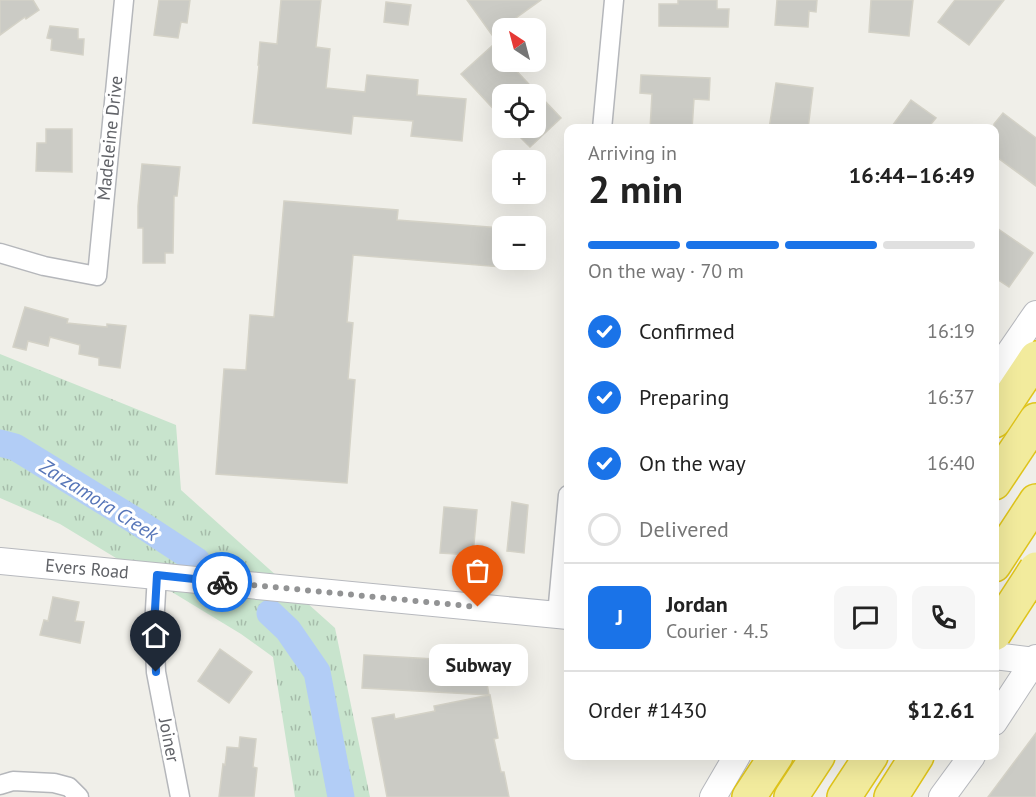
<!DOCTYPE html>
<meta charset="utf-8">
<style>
:root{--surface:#fff;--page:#f6f6f6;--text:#222;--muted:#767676;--line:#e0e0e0;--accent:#1a73e8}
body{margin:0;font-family:"PT Sans",sans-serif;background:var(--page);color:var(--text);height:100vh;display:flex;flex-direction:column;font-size:22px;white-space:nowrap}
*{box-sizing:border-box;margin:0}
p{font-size:20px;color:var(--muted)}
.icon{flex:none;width:33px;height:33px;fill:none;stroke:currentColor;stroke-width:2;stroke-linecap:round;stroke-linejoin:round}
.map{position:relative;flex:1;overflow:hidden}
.drawer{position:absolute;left:564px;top:124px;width:435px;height:636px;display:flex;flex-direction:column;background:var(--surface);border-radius:12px;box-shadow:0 6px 24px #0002}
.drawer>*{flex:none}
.needle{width:39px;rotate:324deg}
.fabs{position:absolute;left:492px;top:18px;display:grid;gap:12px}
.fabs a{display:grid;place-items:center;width:54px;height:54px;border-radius:12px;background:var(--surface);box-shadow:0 6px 24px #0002;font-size:30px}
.pin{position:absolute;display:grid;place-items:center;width:51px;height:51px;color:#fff;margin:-62px -26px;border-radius:50% 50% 50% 0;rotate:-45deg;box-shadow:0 0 6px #0007}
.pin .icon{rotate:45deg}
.courier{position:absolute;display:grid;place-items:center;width:60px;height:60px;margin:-30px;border:4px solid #1a73e8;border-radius:50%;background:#fff;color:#222;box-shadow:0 2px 8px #0007}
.bubble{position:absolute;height:42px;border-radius:12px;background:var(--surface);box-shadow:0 6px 24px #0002;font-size:20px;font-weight:800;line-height:42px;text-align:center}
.overview em{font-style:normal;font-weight:800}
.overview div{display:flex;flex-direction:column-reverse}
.overview{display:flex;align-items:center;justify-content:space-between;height:102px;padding:0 24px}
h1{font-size:39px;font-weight:800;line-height:45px}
.bar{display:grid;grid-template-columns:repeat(4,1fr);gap:9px 6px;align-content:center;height:72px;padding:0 24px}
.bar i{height:8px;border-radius:4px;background:var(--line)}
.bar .current{background:var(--accent)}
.bar p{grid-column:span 4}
.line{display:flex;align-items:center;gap:15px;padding:0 24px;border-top:2px solid var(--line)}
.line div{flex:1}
.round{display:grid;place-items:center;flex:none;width:63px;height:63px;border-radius:12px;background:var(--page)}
ol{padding:0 24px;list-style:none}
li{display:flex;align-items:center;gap:18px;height:66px}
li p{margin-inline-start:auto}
li .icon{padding:6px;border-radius:50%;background:var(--accent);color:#fff;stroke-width:4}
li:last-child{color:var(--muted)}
li i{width:33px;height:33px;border:3px solid var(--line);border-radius:50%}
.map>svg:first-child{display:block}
.grass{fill:url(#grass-tufts)}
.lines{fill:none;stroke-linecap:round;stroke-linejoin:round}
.river{stroke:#b2cdf6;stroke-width:27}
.building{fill:#cbcbc5;stroke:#d4d2c7;stroke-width:1.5}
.street-casing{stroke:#b5b7bb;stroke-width:21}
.secondary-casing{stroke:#b7b9be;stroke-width:28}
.highway-casing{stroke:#dfc41a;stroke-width:36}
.street{stroke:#fff;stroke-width:18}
.secondary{stroke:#fff;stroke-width:26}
.highway{stroke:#f2eb9d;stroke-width:33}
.highway-bridge-casing{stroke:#dfc41a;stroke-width:36;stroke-linecap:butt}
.highway-bridge{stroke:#f2eb9d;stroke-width:33}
.done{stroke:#929394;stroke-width:6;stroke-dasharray:0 10.8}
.route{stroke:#1a73e8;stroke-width:8}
.labels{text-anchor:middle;stroke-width:6;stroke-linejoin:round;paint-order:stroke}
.street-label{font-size:18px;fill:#606267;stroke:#fff}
.water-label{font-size:20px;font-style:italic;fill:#5675b8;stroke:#fff}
</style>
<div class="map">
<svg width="1036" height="797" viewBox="0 0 1036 797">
<defs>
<pattern id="grass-tufts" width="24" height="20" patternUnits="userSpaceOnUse" patternTransform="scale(1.5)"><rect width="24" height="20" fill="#c8e4cd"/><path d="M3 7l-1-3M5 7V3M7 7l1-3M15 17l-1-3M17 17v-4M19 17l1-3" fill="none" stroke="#a6bcaa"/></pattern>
</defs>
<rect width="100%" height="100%" fill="#f0efe9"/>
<polygon class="grass" points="0,354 176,425 181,490 335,628 370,797 295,797 273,657 241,634 60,524 0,498"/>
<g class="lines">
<g class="river">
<polyline points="0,443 15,447 139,523 197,561"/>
<polyline points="270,613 288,630 317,672 341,797"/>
</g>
</g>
<g class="building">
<polygon points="0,0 33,0 39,10 26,19 25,17 0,35"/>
<polygon points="159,0 190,0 187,23 181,22 178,38 154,35"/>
<polygon points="281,0 321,0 316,47 330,49 326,88 365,92 367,75 418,80 417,95 466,99 462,141 411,136 413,121 353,116 351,134 253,123 259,65 258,65 260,42 277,44"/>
<polygon points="467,0 541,0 492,35"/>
<polygon points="678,0 717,0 717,9 729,9 728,27 659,26 659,4 678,4"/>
<polygon points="777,0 817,0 816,12 809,11 808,27 775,25"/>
<polygon points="871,0 913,0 909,36 869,32"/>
<polygon points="955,0 1004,0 969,45 938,22"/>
<polygon points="386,2 411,5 408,25 384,22"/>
<polygon points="50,26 78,29 78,39 84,39 83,55 51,50 52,39 47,38"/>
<polygon points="493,45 502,55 502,62 508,62 561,118 530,147 511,128 536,128 536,94 502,94 502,118 461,74"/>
<polygon points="641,75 710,78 709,100 694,99 692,129 650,129 652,94 640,93"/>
<polygon points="776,83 813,88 808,129 769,129"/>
<polygon points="911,100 936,118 927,129 890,129"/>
<polygon points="1003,113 1036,138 1036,186 994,155 994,124"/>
<polygon points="46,129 72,129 72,172 36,171 37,143 46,143"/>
<polygon points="142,164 180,167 177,196 174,196 173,253 165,253 165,263 143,263 143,228 138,228 138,206"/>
<polygon points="284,201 398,210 397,220 502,228 502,267 353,255 347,322 353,323 348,379 355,380 347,483 216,474 224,369 246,370 250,315 274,317"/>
<polygon points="994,226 1033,253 1009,287 994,277"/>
<polygon points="25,307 68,319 67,323 107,327 107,324 126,326 120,368 99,365 99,358 79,354 80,345 50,337 48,346 28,341 26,350 13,347"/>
<polygon points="512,502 528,505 524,553 507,551"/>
<polygon points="444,507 477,510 473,555 440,553"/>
<polygon points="53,597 79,602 75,621 84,622 80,643 40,635 44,620 48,621"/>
<polygon points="220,649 252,672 229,703 198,681"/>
<polygon points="364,655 434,659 433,671 463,665 465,676 485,672 489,695 362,688"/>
<polygon points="490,695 498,738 494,739 501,772 504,772 509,797 387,797 372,718 394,714 395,719 435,711 434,706"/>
<polygon points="1036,733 1036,797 988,797"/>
<polygon points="240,737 256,739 253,767 257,768 254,797 219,797 223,764 225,765 227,747 239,748"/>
</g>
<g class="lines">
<g class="street-casing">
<g id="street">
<polyline points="602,129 614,0"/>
<polyline points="0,253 44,266 97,276 124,0"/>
<polyline points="157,575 154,627 156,672 180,797"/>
<polyline points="557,615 568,495"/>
<polyline points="0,785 13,781 54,783 69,787 79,797"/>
</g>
</g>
<g class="secondary-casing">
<g id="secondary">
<polyline points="994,375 1036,314"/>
<polyline points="0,561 568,616"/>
<polyline points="994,656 1036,661"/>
<polyline points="994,722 1036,658"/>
<polyline points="713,797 737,756"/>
<polyline points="942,797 972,756"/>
</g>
</g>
<g class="highway-casing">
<g id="highway">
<polyline points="994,421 1036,358"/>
<polyline points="994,483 1036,420"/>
<polyline points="994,565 1036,501"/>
<polyline points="749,797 776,756"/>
<polyline points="791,797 818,756"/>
<polyline points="844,797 871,756"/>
<polyline points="891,797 917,756"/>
</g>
</g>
<use href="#street" class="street"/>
<use href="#secondary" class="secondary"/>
<use href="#highway" class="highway"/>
<g class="highway-bridge-casing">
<polyline id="highway-bridge" points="994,634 1036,569"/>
</g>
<use href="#highway-bridge" class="highway-bridge"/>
</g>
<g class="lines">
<polyline class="done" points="222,582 478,607"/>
<polyline class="route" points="156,672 154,627 157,575 222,582"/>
</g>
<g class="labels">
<g class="street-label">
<text transform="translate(110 138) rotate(-84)" y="6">Madeleine Drive</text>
<text transform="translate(87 569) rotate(5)" y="6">Evers Road</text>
<text transform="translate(169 740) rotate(79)" y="6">Joiner</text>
</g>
<g class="water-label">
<text transform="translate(99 500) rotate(32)" y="7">Zarzamora Creek</text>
</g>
</g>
</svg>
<div class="fabs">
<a><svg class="needle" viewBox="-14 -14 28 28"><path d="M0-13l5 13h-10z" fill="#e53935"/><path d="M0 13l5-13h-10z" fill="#767676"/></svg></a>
<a><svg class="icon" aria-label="locate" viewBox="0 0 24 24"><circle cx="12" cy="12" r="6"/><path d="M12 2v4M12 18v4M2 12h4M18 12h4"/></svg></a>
<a>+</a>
<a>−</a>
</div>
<div class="pin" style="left:478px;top:607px;background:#ea580c"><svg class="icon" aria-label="bag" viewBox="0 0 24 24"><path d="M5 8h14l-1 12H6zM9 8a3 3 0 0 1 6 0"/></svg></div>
<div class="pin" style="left:156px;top:672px;background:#1f2937"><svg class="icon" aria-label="home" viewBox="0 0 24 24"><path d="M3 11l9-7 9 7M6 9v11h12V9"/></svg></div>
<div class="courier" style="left:222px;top:582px"><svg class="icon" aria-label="bike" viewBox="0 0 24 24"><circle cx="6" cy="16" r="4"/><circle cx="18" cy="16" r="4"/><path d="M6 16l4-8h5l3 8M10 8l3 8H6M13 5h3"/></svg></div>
<div class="bubble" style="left:429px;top:644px;width:99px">Subway</div>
<section class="drawer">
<div class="overview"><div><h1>2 min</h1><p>Arriving in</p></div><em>16:44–16:49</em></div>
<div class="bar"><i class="current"></i><i class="current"></i><i class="current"></i><i></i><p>On the way · 70 m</p></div>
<ol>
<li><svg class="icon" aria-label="check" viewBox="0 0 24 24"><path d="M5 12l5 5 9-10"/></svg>Confirmed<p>16:19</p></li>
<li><svg class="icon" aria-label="check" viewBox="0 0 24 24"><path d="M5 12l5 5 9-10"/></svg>Preparing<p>16:37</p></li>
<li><svg class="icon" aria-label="check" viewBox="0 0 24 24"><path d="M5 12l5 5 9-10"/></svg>On the way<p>16:40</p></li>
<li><i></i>Delivered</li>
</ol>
<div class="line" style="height:108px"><b class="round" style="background:var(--accent);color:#fff">J</b><div><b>Jordan</b><p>Courier · 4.5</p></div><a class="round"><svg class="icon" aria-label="chat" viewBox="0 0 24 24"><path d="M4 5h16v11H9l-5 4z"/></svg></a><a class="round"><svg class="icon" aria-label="phone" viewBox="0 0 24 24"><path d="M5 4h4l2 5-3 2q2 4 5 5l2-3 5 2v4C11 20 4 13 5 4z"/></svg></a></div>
<div class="line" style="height:78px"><div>Order #1430</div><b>$12.61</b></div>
</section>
</div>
